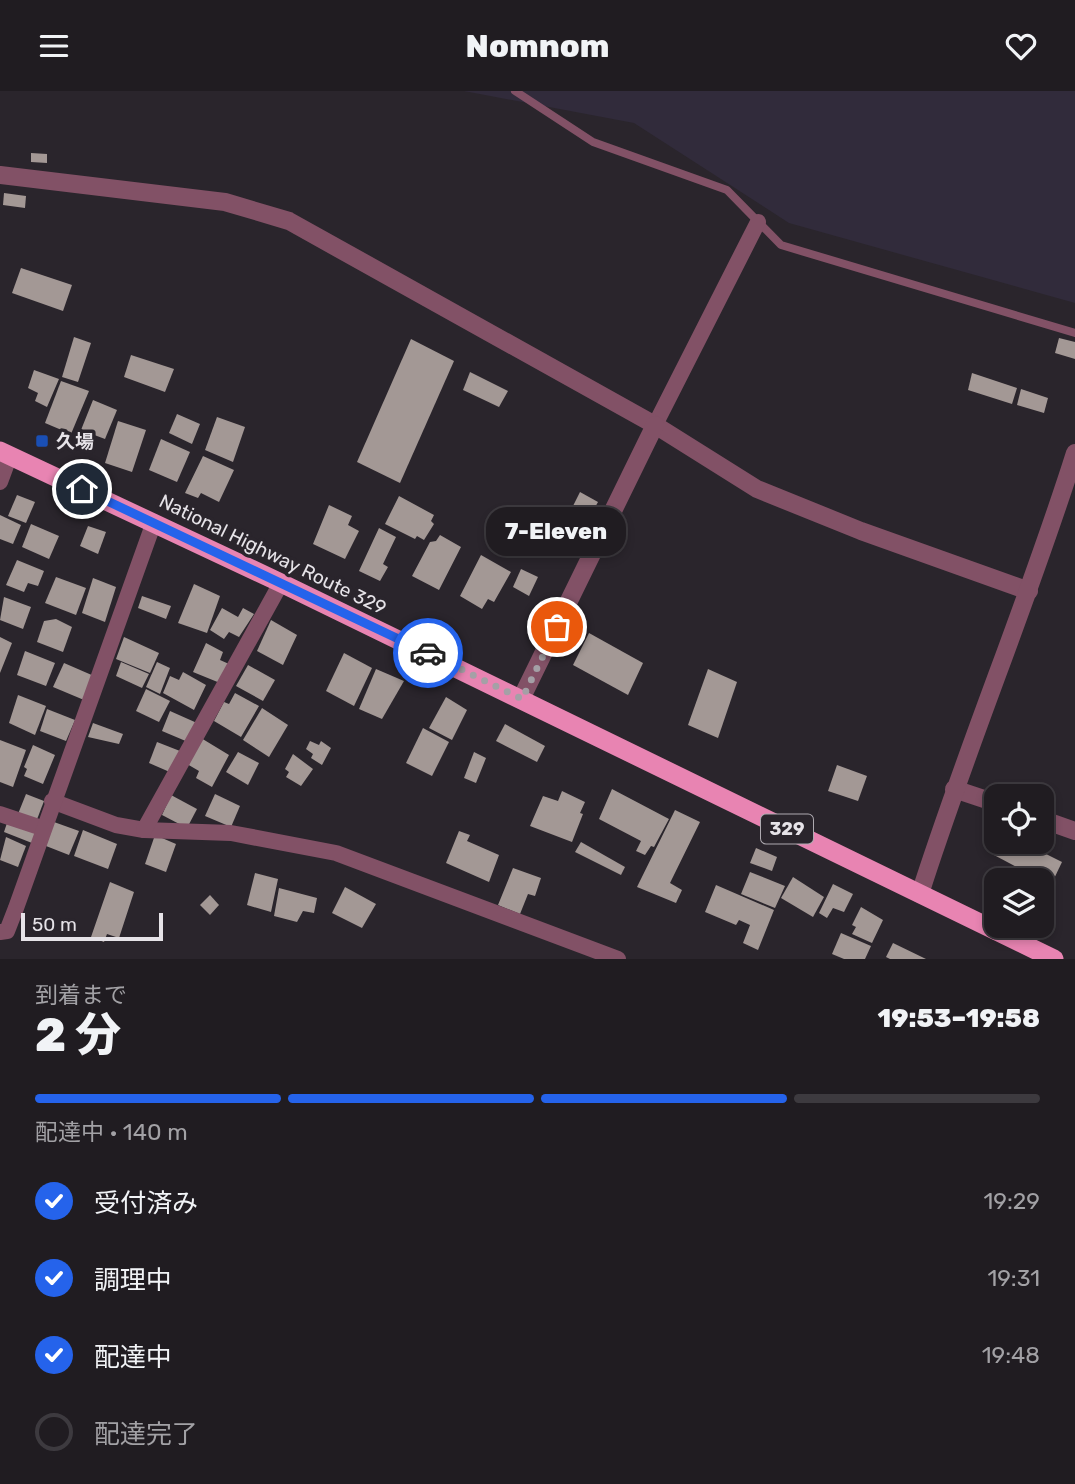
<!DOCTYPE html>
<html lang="ja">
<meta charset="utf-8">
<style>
:root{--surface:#201c21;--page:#28252a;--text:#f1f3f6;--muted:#a2a1a5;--line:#3d3a3f;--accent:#2563eb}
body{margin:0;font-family:Rubik,"Noto Sans JP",sans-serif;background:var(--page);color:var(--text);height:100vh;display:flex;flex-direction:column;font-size:26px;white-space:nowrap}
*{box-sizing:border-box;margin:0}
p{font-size:23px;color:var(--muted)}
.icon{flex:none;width:38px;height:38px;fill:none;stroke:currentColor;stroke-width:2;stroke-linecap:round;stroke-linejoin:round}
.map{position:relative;height:868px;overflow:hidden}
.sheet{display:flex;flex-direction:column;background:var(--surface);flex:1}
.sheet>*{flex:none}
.tools{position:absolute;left:984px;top:693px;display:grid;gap:14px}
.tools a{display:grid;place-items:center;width:70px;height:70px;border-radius:14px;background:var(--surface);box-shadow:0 4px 10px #0003,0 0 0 2px var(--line);font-size:35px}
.scale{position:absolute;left:21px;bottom:18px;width:142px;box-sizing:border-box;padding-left:7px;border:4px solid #e6e3e8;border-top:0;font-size:19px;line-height:24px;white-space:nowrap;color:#e6e3e8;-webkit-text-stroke:5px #2a252c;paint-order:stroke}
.pin{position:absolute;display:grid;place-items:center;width:60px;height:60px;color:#fff;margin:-30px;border:4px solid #fff;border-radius:50%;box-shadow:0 2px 7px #0007}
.courier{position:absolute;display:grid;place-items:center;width:70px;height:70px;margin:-35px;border:5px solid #2563eb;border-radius:50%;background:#fff;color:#222;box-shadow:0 2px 9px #0007}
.bubble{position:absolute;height:49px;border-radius:21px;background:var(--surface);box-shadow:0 4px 10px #0003,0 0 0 2px var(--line);font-size:23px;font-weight:800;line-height:49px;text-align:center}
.head em{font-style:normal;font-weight:800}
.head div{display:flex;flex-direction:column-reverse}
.head{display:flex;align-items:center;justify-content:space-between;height:119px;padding:0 35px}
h1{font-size:46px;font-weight:800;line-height:52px}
.bar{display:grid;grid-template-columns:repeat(4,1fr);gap:10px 7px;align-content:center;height:84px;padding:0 35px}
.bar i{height:9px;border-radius:5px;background:var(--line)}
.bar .active{background:var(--accent)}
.bar p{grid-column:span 4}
ol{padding:0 35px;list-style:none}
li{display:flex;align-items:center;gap:21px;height:77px}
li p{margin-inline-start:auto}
li .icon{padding:7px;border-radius:50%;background:var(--accent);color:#fff;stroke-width:4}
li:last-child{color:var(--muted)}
li i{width:38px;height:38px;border:4px solid var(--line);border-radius:50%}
header{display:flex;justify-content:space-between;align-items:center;height:91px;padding:0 35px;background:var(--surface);font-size:32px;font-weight:800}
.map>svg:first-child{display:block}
.industrial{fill:#312b3b}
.building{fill:#a39895}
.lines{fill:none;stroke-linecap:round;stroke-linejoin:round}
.service{stroke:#825166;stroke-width:8}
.minor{stroke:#825166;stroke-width:16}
.tertiary{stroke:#825166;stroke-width:18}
.trunk{stroke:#e884b2;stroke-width:19}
.done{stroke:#a4a0a6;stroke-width:7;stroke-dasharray:0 12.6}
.route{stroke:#2563eb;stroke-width:9}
.transit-dot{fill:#1a4fb4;stroke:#2a252c;stroke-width:2.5}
.labels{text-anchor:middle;stroke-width:7;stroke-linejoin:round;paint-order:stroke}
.shield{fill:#2a252c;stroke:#aeaab0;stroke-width:2}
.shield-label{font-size:18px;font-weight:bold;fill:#e6e3e8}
.poi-label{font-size:19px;font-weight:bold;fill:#e6e3e8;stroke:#2a252c;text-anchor:start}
.street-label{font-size:19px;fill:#e6e3e8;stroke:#2a252c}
</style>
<header><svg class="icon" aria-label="menu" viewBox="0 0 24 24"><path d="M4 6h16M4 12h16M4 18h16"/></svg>Nomnom<svg class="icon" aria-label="heart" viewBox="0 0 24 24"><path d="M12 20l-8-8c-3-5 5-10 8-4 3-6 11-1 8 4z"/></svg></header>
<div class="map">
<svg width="1075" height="868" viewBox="0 0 1075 868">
<rect width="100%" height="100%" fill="#2a252c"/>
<polygon class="industrial" points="464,0 1075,0 1075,212 789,132 634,32"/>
<g class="building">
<polygon points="31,62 47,63 47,72 31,71"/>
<polygon points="4,102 26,105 25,117 3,114"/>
<polygon points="21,177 72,194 63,220 12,202"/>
<polygon points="74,246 91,252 78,291 62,286"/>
<polygon points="1059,247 1075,251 1075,268 1055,262"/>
<polygon points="411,248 454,270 400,392 357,371"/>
<polygon points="131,264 174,278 165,301 124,286"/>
<polygon points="34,279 59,288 47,316 35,310 38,302 28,297"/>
<polygon points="470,281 508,300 499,316 463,299"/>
<polygon points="972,282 1017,297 1012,313 968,299"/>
<polygon points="61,290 89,300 71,343 45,332"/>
<polygon points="1021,298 1048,307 1044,322 1017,314"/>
<polygon points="93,309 117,319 105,348 81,339"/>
<polygon points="177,323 200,333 192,353 169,342"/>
<polygon points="217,326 245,336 233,371 205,359"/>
<polygon points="118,330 146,339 132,381 105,372"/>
<polygon points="161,348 190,361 177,391 149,379"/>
<polygon points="203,365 234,379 219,411 201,402 198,407 185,402"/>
<polygon points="580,401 598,411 590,425 573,415"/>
<polygon points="17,404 35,411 26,432 8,425"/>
<polygon points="399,405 434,424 431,430 434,433 424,449 417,445 415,448 385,433"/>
<polygon points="329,414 352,425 348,434 359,440 345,468 313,453"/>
<polygon points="0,424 21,434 13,453 0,448"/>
<polygon points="31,433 59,445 49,468 22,456"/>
<polygon points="88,435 106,441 98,463 80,455"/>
<polygon points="379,437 396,446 383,473 388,476 380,490 359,480"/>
<polygon points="440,444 461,456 439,499 412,485 430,451 436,450"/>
<polygon points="481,464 511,481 494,511 488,508 482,518 460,505"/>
<polygon points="17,469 44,480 38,495 28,492 24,501 6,494"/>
<polygon points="521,478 538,486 529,505 513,496"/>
<polygon points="56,486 86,497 76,524 45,512"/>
<polygon points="93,487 116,496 105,531 82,522"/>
<polygon points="194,493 220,505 207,542 178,532"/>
<polygon points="142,505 171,515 166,528 138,517"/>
<polygon points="4,506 31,516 23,538 0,529"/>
<polygon points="222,517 238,526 243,517 254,523 239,546 229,541 224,548 210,539"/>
<polygon points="56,528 72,536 63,561 37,551 44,530"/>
<polygon points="271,529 297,544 283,574 257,560"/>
<polygon points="589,542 643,572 628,604 573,574"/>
<polygon points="0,546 12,552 0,582"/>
<polygon points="124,546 159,562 150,582 116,568"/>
<polygon points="206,552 223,561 220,569 229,573 220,592 193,581"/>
<polygon points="25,560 55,572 46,595 17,584"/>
<polygon points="344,562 372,577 354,615 326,600"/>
<polygon points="121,571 149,583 142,597 116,585"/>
<polygon points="157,571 170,577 160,603 146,596"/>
<polygon points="64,572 94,585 84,609 53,596"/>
<polygon points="248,574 275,589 263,610 236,595"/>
<polygon points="376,578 404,590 382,628 359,618"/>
<polygon points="708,578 737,591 718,647 688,634"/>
<polygon points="183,581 206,594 194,619 163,602 170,585 179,589"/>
<polygon points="146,598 170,610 159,631 136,620"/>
<polygon points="235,602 259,615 241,646 214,630 224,611 229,613"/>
<polygon points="18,604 46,615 35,644 9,632"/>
<polygon points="446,606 467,619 452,649 429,637"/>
<polygon points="262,617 288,634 269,666 243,649"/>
<polygon points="47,618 75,629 66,650 40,640"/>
<polygon points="170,620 197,632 188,651 162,640"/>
<polygon points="93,632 123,643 119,653 88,646"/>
<polygon points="505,633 545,655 537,671 496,650"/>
<polygon points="423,637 449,651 432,685 406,672"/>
<polygon points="201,647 229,664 212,696 196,687 199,680 187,673"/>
<polygon points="0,649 26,659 13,696 0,691"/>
<polygon points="310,650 319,654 321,650 331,657 322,674 311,667 313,663 306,658"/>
<polygon points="157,651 180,660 172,682 149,672"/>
<polygon points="33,654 55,664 43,693 24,685 27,678 24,676"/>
<polygon points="238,661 259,672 248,694 226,681"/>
<polygon points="474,661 486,667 476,692 464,687"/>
<polygon points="293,663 313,678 301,695 286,686 289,681 285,678"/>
<polygon points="837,674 867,685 858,710 828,700"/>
<polygon points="612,698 669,728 654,756 651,755 645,764 636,760 641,750 599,728"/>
<polygon points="562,700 585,711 580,722 583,723 572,751 530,735 543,705 558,710"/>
<polygon points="26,703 44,710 36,731 18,723"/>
<polygon points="215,703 240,715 231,736 205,725"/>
<polygon points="171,704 197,718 187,737 162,724"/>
<polygon points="675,719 700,731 670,792 682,799 676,812 637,796"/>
<polygon points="8,729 37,741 32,752 4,741"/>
<polygon points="54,731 79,740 69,764 46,755"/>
<polygon points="83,739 117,753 108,778 74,765"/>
<polygon points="459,740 470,744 467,750 499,764 489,791 446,772"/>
<polygon points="155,744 176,753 166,781 145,773"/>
<polygon points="6,746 26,755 18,776 0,769"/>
<polygon points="581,751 625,776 621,784 575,761"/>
<polygon points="1000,751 1022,751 1062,771 1051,794 994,764"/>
<polygon points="756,757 777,766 772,780 750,772"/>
<polygon points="513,777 541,787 535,805 528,803 520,823 498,814"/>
<polygon points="750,781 785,795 775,817 741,803"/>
<polygon points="255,782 278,788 271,821 247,814"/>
<polygon points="793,786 824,806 813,826 781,807"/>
<polygon points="110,791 134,801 119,847 107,843 104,851 91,846"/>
<polygon points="833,793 853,803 844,821 833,817 827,827 819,822"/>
<polygon points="716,794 774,819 758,859 743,852 750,834 739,829 736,834 705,821"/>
<polygon points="345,796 376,813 362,837 332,822"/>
<polygon points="279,797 317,807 314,822 303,820 297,831 274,825"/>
<polygon points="210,804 219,814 210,824 200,814"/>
<polygon points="861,816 883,829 872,852 852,843 856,836 852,834"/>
<polygon points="841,842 871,855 865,868 844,868 832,863"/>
<polygon points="893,852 926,868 890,868 886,866"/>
</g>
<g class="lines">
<polyline class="service" points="515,0 593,51 727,99 781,154 1075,242"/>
<g class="minor">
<polyline points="655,334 758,131"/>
<polyline points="0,391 10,364"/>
<polyline points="52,710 116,734 144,739 231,742 336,762 618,868"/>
<polyline points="0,723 42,737"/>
<polyline points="144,739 281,492"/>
<polyline points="0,841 7,840 16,817 154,431"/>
</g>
<g class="tertiary">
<polyline points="0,84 225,111 289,130 655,334 757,398 861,440 1029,500"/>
<polyline points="521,608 655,334"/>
<polyline points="954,698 996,712"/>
<polyline points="1041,728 1075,740"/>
<path d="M920,803C967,655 1028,511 1075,362"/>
</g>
<polyline class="trunk" points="0,360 281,492 1054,868"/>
</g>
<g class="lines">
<polyline class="done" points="428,562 522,608 557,536"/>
<polyline class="route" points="82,398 428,562"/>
</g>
<rect class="transit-dot" x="35" y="343" width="14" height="14" rx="3.5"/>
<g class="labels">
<rect class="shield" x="761" y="723.5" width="52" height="29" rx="5"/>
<g class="shield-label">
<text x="787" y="744">329</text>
</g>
<g class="poi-label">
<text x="56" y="357">久場</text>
</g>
<g class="street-label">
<text transform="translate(273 463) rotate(26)" y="7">National Highway Route 329</text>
</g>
</g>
</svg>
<div class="tools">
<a><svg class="icon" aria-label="locate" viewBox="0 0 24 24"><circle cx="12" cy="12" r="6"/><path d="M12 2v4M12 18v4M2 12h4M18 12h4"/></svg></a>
<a><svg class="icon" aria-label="layers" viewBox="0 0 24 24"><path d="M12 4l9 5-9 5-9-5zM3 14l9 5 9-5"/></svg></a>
</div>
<div class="scale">50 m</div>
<div class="pin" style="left:557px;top:536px;background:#ea580c"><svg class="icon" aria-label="bag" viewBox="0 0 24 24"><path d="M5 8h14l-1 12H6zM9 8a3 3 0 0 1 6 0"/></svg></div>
<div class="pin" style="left:82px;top:398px;background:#1f2937"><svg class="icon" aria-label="home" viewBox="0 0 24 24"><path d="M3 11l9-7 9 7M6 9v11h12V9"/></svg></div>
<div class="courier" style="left:428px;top:562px"><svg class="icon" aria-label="car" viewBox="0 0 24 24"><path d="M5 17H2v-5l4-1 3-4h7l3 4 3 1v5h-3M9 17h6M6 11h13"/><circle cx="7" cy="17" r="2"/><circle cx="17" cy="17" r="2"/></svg></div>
<div class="bubble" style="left:486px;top:416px;width:140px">7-Eleven</div>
</div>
<section class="sheet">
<div class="head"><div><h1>2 分</h1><p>到着まで</p></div><em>19:53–19:58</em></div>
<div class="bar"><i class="active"></i><i class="active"></i><i class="active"></i><i></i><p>配達中 · 140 m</p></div>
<ol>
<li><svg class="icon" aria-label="check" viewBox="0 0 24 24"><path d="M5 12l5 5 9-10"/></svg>受付済み<p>19:29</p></li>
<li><svg class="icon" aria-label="check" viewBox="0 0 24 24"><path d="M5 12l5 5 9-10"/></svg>調理中<p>19:31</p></li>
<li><svg class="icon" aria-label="check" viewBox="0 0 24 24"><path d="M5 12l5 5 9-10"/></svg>配達中<p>19:48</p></li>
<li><i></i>配達完了</li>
</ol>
</section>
